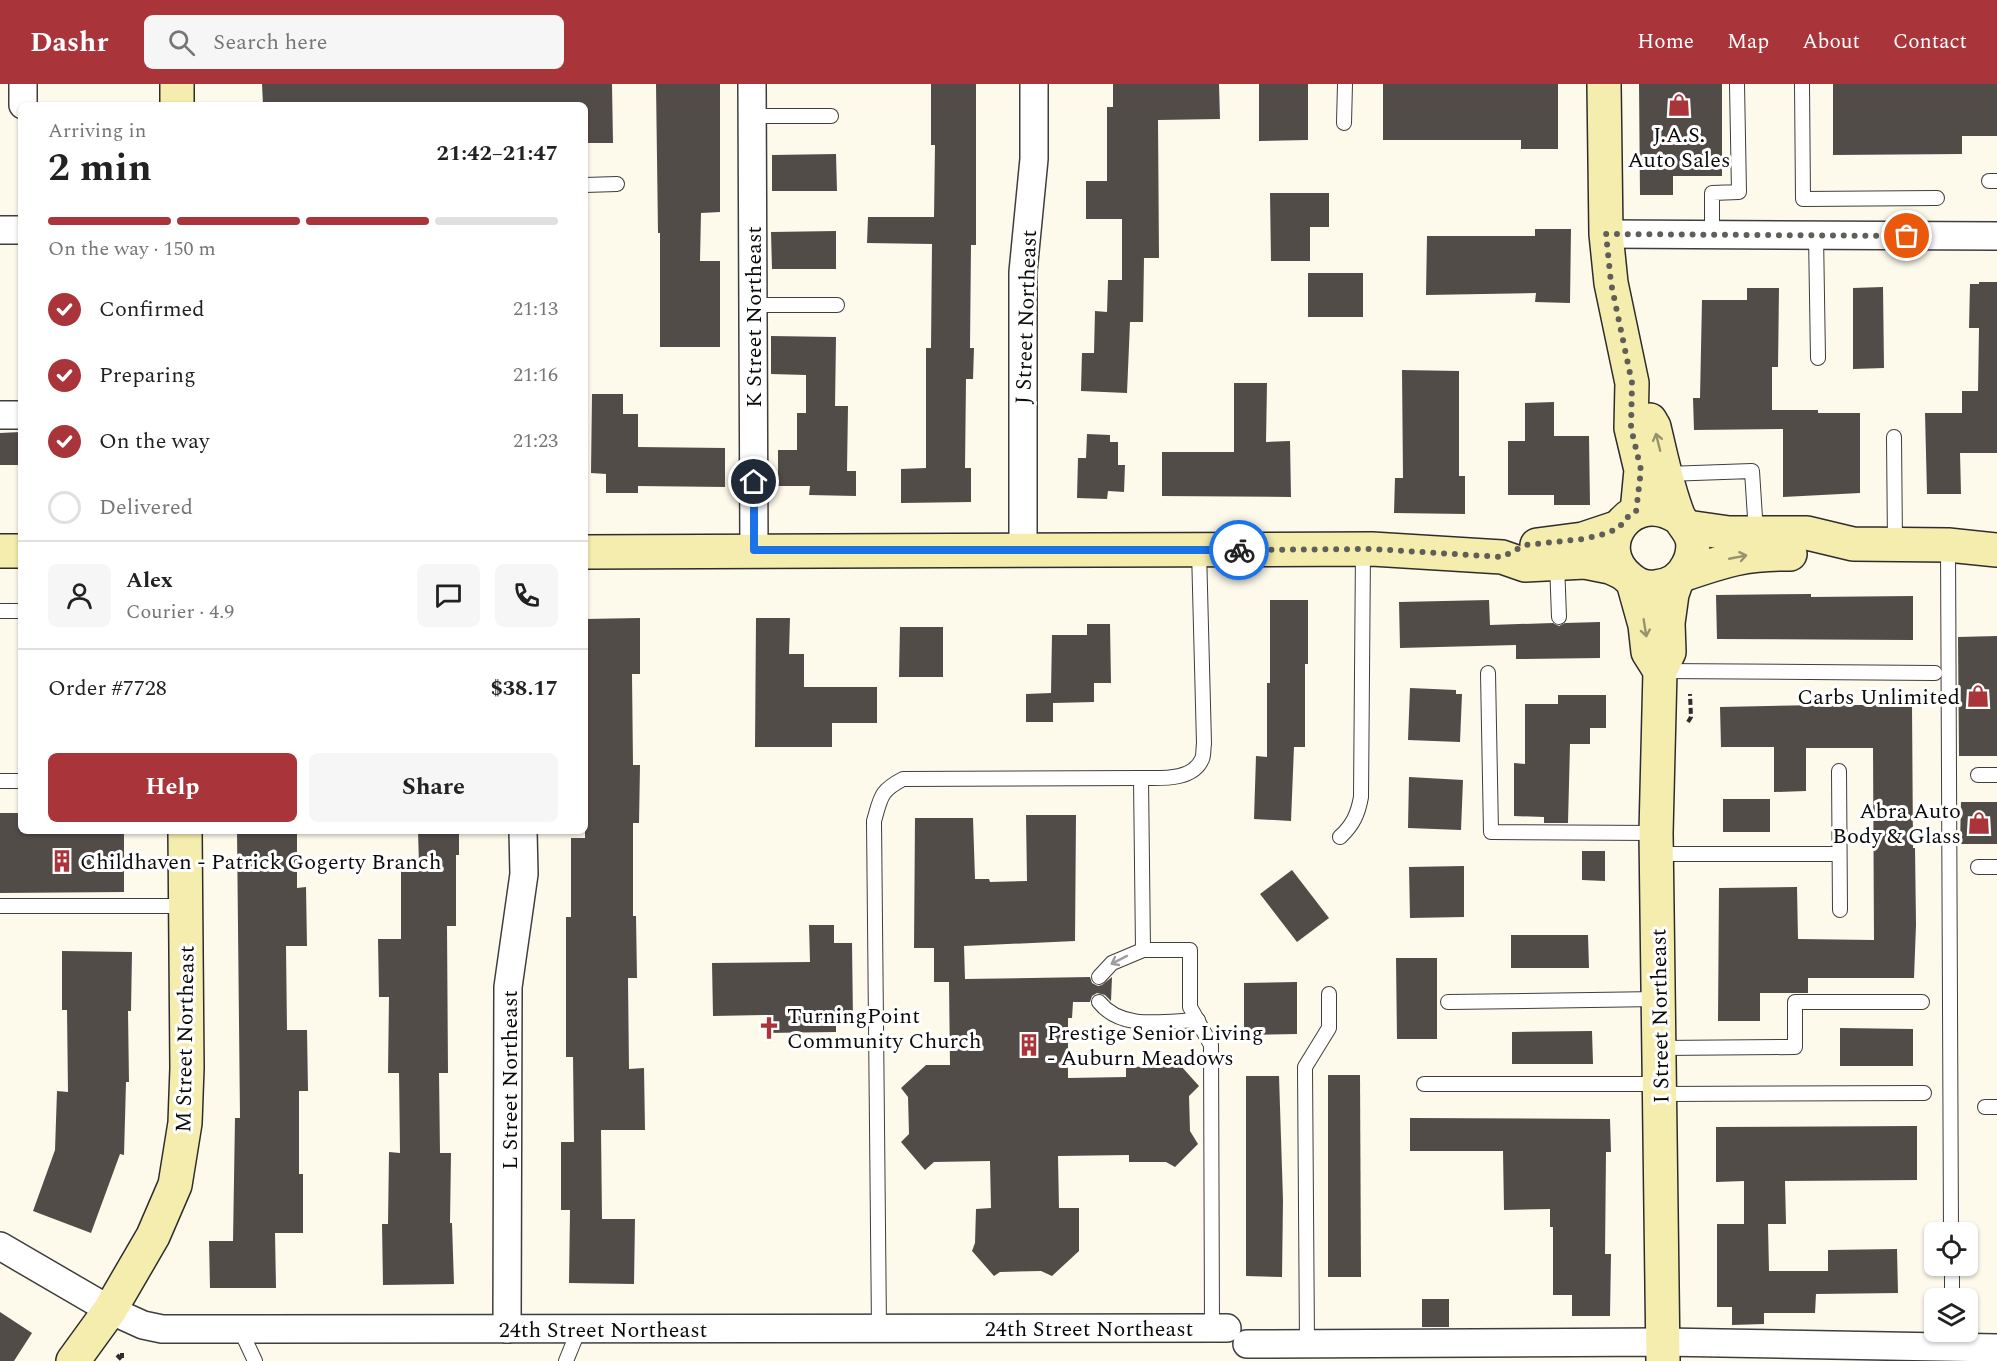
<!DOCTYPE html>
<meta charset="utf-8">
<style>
:root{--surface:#fff;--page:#f6f6f6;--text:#222;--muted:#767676;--line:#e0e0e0;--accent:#a9353a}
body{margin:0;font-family:Spectral,serif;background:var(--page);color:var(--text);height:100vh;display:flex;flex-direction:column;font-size:22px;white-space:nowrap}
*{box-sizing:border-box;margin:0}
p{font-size:20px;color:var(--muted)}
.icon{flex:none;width:33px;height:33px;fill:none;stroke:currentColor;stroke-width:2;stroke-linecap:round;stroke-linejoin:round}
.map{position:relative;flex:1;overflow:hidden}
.side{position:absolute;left:18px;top:18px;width:570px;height:732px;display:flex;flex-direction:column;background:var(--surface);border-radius:9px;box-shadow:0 2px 4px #0004}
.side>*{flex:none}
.fabs{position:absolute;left:1924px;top:1138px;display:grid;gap:12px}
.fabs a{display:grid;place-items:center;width:54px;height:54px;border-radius:9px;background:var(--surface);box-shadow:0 2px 4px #0004;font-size:30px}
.pin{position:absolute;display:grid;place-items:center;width:51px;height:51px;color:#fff;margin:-26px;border:3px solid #fff;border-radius:50%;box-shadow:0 2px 6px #0007}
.courier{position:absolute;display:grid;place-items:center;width:60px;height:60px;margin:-30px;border:4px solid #1a73e8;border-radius:50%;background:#fff;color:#222;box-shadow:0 2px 8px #0007}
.head em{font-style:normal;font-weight:700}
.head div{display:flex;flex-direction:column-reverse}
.head{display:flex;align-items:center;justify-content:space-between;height:102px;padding:0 30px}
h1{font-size:39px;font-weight:700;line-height:45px}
.bar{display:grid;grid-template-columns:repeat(4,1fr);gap:9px 6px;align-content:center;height:72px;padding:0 30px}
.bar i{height:8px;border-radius:4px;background:var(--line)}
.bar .current{background:var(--accent)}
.bar p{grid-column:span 4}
.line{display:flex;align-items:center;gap:15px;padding:0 30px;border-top:2px solid var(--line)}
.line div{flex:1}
.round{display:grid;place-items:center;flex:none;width:63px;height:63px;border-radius:9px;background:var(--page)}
ol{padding:0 30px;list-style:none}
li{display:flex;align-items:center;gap:18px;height:66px}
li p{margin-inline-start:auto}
li .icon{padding:6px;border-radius:50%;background:var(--accent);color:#fff;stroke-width:4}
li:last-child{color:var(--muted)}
li i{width:33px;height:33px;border:3px solid var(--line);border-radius:50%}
.action{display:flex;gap:12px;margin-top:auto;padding:12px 30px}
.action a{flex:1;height:69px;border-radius:9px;background:var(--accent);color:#fff;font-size:24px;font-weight:700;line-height:69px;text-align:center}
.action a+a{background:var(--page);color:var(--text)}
header{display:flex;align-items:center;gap:36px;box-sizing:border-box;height:84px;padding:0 30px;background:var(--accent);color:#fff}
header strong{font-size:28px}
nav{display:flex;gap:33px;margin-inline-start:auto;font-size:21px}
.search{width:420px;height:54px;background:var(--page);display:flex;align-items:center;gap:15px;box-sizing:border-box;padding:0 21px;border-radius:9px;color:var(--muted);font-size:22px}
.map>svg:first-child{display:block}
.building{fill:#524c49}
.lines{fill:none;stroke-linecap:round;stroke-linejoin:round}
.lane-casing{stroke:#3e3e3e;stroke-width:16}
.street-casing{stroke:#3e3e3e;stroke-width:30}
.secondary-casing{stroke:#2d2d2d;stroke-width:36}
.path{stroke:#2d2d2d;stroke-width:4;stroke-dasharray:6 3;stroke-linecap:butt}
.lane{stroke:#fff;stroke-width:14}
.street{stroke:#fff;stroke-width:27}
.secondary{stroke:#f5edae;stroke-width:33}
.oneway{stroke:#97936d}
.oneway2{stroke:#9d9d9d}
.done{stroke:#605e59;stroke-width:6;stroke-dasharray:0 10.8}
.route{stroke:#1a73e8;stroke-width:8}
.labels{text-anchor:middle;stroke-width:6;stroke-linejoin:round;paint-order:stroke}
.poi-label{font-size:22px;fill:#0b0b0b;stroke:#fff;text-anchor:start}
.street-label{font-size:22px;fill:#0b0b0b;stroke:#fff}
</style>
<header>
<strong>Dashr</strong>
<div class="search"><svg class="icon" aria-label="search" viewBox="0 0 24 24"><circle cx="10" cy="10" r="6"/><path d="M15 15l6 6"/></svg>Search here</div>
<nav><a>Home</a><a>Map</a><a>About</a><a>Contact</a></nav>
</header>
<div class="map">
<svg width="1997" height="1277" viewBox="0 0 1997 1277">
<rect width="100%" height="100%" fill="#fdf9eb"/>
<g class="building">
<polygon points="262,0 612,0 613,59 585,59 585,21 263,21"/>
<polygon points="656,0 720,0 720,128 701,129 700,177 720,177 720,263 660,263 660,149 658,149"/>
<polygon points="931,0 976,0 976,161 971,161 970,264 974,264 973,295 966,295 965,384 971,384 971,418 901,419 901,385 926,384 926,264 931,264 932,160 867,159 868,133 934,133 935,61 931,61"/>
<polygon points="1113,0 1219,0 1220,35 1158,36 1159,174 1144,174 1143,238 1130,238 1127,309 1081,307 1082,269 1094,269 1095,227 1107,228 1108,196 1122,196 1122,135 1086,135 1086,97 1107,97 1107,23 1113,23"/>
<polygon points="1259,0 1308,0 1308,56 1259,57"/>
<polygon points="1383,0 1558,0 1558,65 1521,65 1521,56 1383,56"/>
<polygon points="1639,0 1722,0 1722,92 1673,92 1673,111 1640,111"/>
<polygon points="1833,0 1997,0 1997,52 1962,52 1962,70 1833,71"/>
<polygon points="836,70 837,107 772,107 772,71"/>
<polygon points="1270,109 1329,109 1329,143 1310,143 1310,177 1271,177"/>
<polygon points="1535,145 1571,145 1570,219 1535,218 1536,209 1426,211 1427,152 1535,152"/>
<polygon points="836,147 836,185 772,185 771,148"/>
<rect x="1308" y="189" width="55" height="44"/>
<polygon points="1979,198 1997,198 1997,369 1960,369 1961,410 1927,410 1925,329 1962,329 1962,307 1978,307 1979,244 1969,244 1970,200 1979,200"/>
<polygon points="1883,203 1884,284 1853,285 1853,204"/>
<polygon points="1747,204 1779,204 1778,283 1772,283 1772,326 1818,326 1818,329 1860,329 1860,409 1783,413 1783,345 1694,346 1693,314 1700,314 1702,216 1747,216"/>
<polygon points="771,252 836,253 835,322 848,322 847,387 856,387 856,412 809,411 810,402 778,402 778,366 797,366 797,329 806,329 806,291 771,290"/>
<polygon points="1402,286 1459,287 1459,392 1465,392 1465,430 1394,429 1395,394 1403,394"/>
<polygon points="1234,299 1267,299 1266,358 1290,357 1291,413 1162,412 1162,368 1234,368"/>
<polygon points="592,310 623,310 623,330 638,330 638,363 725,364 725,403 638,402 638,409 606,409 606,390 591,389"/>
<polygon points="1554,318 1554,352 1589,352 1590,421 1554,421 1554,411 1508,411 1508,357 1525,357 1525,319"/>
<polygon points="21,348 21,381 0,381 0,349"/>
<polygon points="1087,350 1110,351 1110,358 1118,358 1118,381 1125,381 1124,408 1108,407 1107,415 1077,414 1078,374 1086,374"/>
<polygon points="1811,510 1811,513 1913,512 1913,556 1717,555 1716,511"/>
<polygon points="1270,516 1308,516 1308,580 1305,580 1305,663 1294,663 1291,737 1254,735 1256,672 1267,673 1267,599 1270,599"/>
<polygon points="1489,516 1490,541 1553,539 1559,542 1565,539 1600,538 1600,574 1516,575 1516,561 1400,564 1399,518"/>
<polygon points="640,534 640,590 632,590 633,681 640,681 639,739 633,739 633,832 636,832 637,894 628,894 629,985 644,984 645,1046 601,1046 602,1135 635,1135 634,1200 569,1199 570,1126 561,1126 561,1058 574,1058 573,973 566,973 566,833 571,833 571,754 585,754 585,535"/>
<polygon points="756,534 790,534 789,570 804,570 804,603 877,603 877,639 832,639 832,663 755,663"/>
<polygon points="1087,540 1110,540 1111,599 1094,599 1094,618 1053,619 1053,638 1026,638 1026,610 1051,609 1052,551 1087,551"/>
<polygon points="900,543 943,543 943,593 899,593"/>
<polygon points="1997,552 1997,672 1959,672 1958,553"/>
<polygon points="1410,604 1456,606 1456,610 1462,610 1460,658 1408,656"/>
<polygon points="1558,611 1606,611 1606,644 1590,644 1590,660 1570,660 1568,739 1544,739 1544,733 1514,732 1514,679 1525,680 1525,620 1558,620"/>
<polygon points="1820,621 1912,621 1913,764 1915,764 1916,841 1914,894 1808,894 1808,909 1760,909 1760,937 1718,937 1719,804 1797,803 1798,855 1874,856 1873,664 1806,664 1806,707 1774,708 1774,663 1721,663 1720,623"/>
<polygon points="1409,693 1463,696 1461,746 1408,744"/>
<rect x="1723" y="715" width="47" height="33"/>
<polygon points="1961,718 1997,718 1997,760 1960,760"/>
<polygon points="0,729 21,729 21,747 124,747 124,808 0,809"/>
<polygon points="1026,731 1076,731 1075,857 964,862 965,895 1090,893 1092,899 1098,902 1102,901 1112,893 1111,917 1105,911 1097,909 1092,912 1090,918 1073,918 1072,934 1068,934 1068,994 1126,993 1126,983 1168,982 1172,972 1199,1002 1189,1012 1190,1047 1198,1060 1175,1083 1166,1078 1129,1078 1129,1071 1058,1072 1059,1124 1079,1124 1079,1167 1052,1192 1041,1187 1000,1188 994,1192 972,1167 975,1159 976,1125 991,1124 990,1077 934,1078 925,1086 901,1058 909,1050 908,1013 901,1004 926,981 950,981 949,898 934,898 934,864 914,864 915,734 973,734 975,795 989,795 990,798 1027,797"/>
<polygon points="237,747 297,747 297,804 306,803 307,862 286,862 287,946 307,946 308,1007 299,1007 299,1090 303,1090 303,1149 275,1149 276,1204 210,1204 209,1157 233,1157 235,1034 240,1034"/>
<polygon points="418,747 459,747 459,771 456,771 456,842 447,842 448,989 439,989 440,1069 451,1069 450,1139 452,1139 454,1200 383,1201 382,1140 388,1140 389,1068 400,1069 399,989 388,989 389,913 379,913 378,855 401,855 401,782 419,781"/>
<polygon points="1582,767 1605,767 1605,797 1582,796"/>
<polygon points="1464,782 1464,833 1410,834 1409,783"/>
<polygon points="1292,786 1329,834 1297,858 1260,810"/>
<polygon points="809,841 834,841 834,859 852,859 853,936 836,936 836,948 765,949 765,931 713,932 712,879 810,878"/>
<polygon points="1511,851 1588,851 1589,884 1511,884"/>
<polygon points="62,867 132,868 131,927 128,927 129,998 126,998 124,1071 120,1070 91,1149 33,1127 55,1066 57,1007 68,1008 67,926 62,926"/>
<polygon points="1396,874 1437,874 1437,955 1397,955"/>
<polygon points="1297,898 1297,950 1244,951 1244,899"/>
<polygon points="1840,944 1913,945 1913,982 1840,982"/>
<polygon points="1592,947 1593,980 1512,980 1512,948"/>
<polygon points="1328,991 1360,991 1361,1193 1328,1193"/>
<polygon points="1246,992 1279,992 1283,1116 1282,1193 1246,1192"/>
<polygon points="1410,1034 1610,1035 1611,1068 1606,1068 1605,1170 1611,1170 1610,1232 1572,1232 1572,1211 1553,1211 1553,1143 1550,1143 1550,1125 1504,1126 1503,1067 1410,1067"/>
<polygon points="1917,1042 1917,1096 1785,1097 1786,1140 1768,1140 1769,1187 1828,1187 1828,1166 1897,1165 1898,1209 1816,1210 1815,1229 1764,1229 1764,1240 1732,1241 1732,1223 1717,1223 1717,1140 1744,1140 1744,1097 1716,1098 1716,1043"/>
<rect x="1422" y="1215" width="27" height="28"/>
<polygon points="0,1228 32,1249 14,1277 0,1277"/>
</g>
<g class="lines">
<g class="lane-casing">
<g id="lane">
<polyline points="1802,0 1803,115 1937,114"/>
<polyline points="752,32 831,32"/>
<polyline points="1344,39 1345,0"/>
<polyline points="1989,97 1997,97"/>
<polyline points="585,101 617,100"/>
<polyline points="1712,150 1712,109 1739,108 1737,0"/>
<polyline points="1816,151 1818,274"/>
<polyline points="753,221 837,221"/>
<polyline points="1894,353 1895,460"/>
<polyline points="1666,390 1752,387 1756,449"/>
<polyline points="1948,461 1951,1149"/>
<polyline points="1557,479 1559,533"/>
<polyline points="0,527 21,527"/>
<polyline points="1661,587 1935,589"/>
<polyline points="1488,589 1491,748 1656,749"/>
<polyline points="1839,687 1840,826"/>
<polyline points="1978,691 1997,691"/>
<polyline points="1141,694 1143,866 1190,866 1190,923 1211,961 1212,1244"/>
<polyline points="0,697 21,697"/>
<path d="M1340,753C1353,741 1358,730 1361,713L1363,465"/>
<polyline points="1656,770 1839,770"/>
<polyline points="1978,783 1997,783"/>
<polyline points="0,822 186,822"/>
<polyline points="1099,893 1112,879 1143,866"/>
<path d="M1099,918C1122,947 1165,937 1198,936"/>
<polyline points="1448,918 1658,915"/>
<polyline points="1659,964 1795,963 1795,918 1922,918"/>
<polyline points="1424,1000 1660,1000"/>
<polyline points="1660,1010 1924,1009"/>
<polyline points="1985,1023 1997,1023"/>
<polyline points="1952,1182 1952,1215"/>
<polyline points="240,1245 255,1277"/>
<path d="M879,1245L874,737C881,713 880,707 903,695L1141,694C1160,694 1193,697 1202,675C1204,671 1203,664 1204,660L1199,466"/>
<polyline points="1307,1260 1305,983 1329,944 1329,910"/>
<polyline points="566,1277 579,1245"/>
</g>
</g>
<g class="street-casing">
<g id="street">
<polyline points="23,0 23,21"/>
<polyline points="752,0 754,466"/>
<polyline points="0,146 21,146"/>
<polyline points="1606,150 1997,152"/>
<polyline points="0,331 21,331"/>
<polyline points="1023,466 1023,188 1034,75 1034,0"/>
<polyline points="0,1162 110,1226 143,1241 162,1245 1227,1244"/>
<polyline points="507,1245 508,903 524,790 523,747"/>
<polyline points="1247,1260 1663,1258 1997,1264"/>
</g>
</g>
<g class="secondary-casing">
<g id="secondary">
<polyline points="177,0 177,21"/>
<polyline points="1604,0 1606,150 1611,199 1632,299 1631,344 1641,386 1637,428"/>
<path d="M1650,336L1654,343C1661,372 1667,403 1678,431C1682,440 1689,445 1692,455C1694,463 1692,474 1688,481C1682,494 1670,502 1655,503C1647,504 1637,501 1630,495C1588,462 1633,402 1679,434"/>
<polyline points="1687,443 1729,449 1807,449 1853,460 1948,461 1997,466"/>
<polyline points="1537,461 1583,455 1619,443"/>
<polyline points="0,467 21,467"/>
<polyline points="585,468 1372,465 1502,473 1525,481 1585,478 1610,483 1623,489"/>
<path d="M1682,491C1723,477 1746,469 1790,470"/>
<polyline points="1633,498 1645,541 1648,568 1660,587"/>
<polyline points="73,1277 110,1226 153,1152 175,1101 185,1039 187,984 185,747"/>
<polyline points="1663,1277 1656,749 1660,587 1669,568 1668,539 1672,510 1677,496"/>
</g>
</g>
<g class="path">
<polyline points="1688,638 1691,633 1690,610"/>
<polyline points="117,1271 122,1276 122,1269"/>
</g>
<use href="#lane" class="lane"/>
<use href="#street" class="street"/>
<use href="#secondary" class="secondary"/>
</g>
<defs><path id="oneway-shaft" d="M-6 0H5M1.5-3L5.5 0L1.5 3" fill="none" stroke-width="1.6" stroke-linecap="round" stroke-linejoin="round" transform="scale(1.5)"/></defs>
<g class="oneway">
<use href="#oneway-shaft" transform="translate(1658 358) rotate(-104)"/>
<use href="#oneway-shaft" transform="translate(1738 473) rotate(-11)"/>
<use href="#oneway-shaft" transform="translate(1645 544) rotate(81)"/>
</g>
<use class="oneway2" href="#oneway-shaft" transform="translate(1119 876) rotate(153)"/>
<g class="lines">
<polyline class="done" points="1239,466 1372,465 1502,473 1525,461 1583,455 1601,451 1619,444 1626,434 1636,428 1641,386 1631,344 1632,299 1611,199 1606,150 1907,152"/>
<polyline class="route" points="754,398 754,466 1239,466"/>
</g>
<defs>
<g id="shop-bare" transform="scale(1.8)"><path d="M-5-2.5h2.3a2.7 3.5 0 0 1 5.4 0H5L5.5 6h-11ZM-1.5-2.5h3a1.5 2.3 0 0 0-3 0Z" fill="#a9353a" stroke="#fff" stroke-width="2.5" paint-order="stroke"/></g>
<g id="building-bare" transform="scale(1.8)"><path d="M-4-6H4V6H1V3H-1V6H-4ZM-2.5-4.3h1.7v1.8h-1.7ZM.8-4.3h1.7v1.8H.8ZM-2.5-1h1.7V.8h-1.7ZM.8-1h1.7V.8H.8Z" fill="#a9353a" stroke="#fff" stroke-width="2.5" paint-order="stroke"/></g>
<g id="church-bare" transform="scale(1.8)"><path d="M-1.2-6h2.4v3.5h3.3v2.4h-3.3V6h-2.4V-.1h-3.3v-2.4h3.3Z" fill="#a9353a" stroke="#fff" stroke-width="2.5" paint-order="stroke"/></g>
</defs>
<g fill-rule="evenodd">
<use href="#shop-bare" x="1679" y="21"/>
<use href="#shop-bare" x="1978" y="612"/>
<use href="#shop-bare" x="1979" y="739"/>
<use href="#building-bare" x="62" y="777"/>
<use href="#church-bare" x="769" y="944"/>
<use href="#building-bare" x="1029" y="961"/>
</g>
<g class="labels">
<g class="poi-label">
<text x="1679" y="58" text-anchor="middle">J.A.S.<tspan x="1679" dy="25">Auto Sales</tspan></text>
<text x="1960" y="620" text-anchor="end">Carbs Unlimited</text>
<text x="1961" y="734" text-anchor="end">Abra Auto<tspan x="1961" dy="25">Body &amp; Glass</tspan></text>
<text x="80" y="785">Childhaven - Patrick Gogerty Branch</text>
<text x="787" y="939">TurningPoint<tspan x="787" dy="25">Community Church</tspan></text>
<text x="1047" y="956">Prestige Senior Living<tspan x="1047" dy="25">- Auburn Meadows</tspan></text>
</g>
<g class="street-label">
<text transform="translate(753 233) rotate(-90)" y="8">K Street Northeast</text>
<text transform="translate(1025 233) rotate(-88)" y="8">J Street Northeast</text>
<text transform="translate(1659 932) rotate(-91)" y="8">I Street Northeast</text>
<text transform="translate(184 955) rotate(-89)" y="8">M Street Northeast</text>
<text transform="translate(509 996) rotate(-90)" y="8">L Street Northeast</text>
<text x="1089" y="1252">24th Street Northeast</text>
<text x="603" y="1253">24th Street Northeast</text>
</g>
</g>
</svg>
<div class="fabs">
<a><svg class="icon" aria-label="locate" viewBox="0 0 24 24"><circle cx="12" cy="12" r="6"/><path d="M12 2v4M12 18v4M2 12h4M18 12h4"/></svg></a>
<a><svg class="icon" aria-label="layers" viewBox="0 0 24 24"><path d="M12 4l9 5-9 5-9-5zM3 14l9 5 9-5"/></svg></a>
</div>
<div class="pin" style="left:1907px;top:152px;background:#ea580c"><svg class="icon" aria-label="bag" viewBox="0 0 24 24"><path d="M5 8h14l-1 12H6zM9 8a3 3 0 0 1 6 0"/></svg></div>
<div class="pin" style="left:754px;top:398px;background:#1f2937"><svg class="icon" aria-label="home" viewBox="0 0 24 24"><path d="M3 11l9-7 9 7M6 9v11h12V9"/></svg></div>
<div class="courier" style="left:1239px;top:466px"><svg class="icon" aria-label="bike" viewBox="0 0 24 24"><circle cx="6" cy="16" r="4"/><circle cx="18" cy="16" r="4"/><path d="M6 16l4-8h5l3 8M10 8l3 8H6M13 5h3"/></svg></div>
<section class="side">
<div class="head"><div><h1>2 min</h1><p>Arriving in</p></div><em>21:42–21:47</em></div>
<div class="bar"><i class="current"></i><i class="current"></i><i class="current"></i><i></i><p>On the way · 150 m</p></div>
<ol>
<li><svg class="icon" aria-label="check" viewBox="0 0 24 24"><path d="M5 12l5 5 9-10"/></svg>Confirmed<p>21:13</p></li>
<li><svg class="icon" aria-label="check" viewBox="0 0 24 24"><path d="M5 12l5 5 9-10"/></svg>Preparing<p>21:16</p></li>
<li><svg class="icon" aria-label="check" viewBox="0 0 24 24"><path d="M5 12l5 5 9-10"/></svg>On the way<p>21:23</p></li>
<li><i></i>Delivered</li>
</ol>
<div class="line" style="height:108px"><a class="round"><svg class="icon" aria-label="person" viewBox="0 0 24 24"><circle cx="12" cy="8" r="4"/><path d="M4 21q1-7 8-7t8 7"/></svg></a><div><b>Alex</b><p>Courier · 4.9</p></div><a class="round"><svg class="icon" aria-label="chat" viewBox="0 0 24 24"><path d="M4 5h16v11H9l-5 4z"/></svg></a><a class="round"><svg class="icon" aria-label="phone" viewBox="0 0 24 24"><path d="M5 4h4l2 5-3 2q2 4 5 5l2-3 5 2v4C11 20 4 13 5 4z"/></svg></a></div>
<div class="line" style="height:78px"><div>Order #7728</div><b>$38.17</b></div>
<div class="action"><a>Help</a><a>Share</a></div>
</section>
</div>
